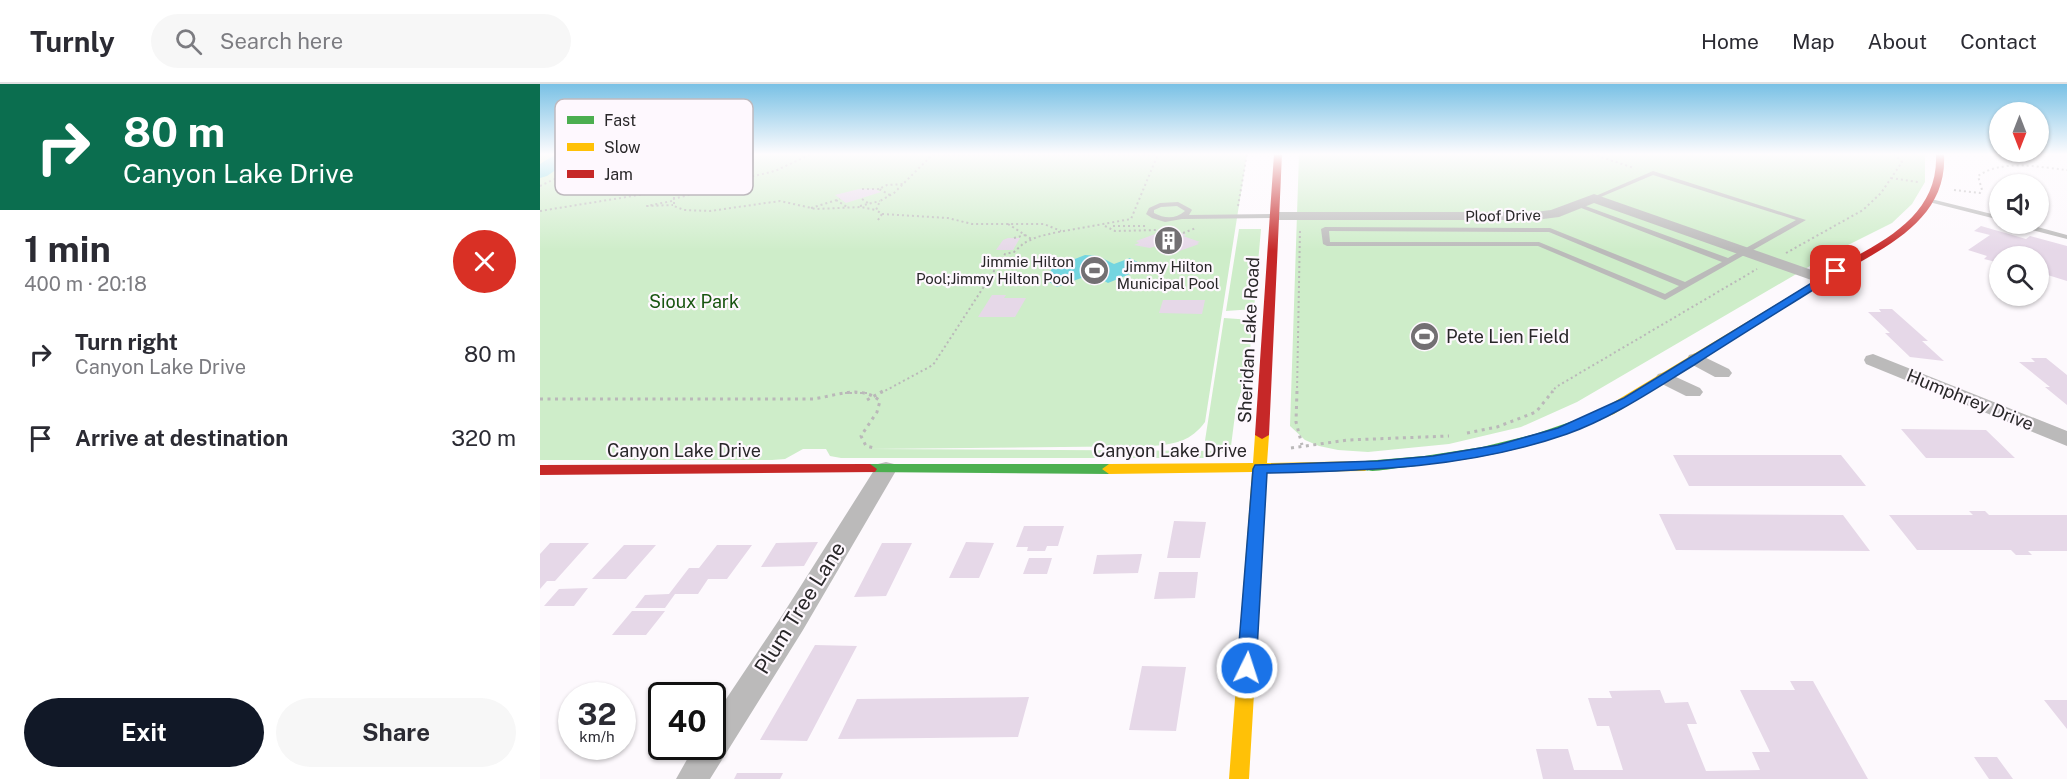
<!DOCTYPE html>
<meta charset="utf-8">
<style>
:root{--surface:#fff;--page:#f7f7f7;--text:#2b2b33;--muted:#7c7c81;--line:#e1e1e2;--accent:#111827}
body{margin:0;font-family:"Public Sans",sans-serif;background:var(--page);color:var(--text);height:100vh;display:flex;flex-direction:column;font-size:22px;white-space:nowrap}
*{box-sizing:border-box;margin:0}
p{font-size:20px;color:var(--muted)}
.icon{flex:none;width:33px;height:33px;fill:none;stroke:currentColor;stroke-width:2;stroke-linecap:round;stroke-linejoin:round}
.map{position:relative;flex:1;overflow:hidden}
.side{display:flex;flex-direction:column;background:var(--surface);width:540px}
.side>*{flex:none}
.banner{background:#0b6e4f;color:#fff;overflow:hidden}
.needle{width:39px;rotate:180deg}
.buttons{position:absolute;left:1449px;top:18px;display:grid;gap:12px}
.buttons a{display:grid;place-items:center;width:60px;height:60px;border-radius:50%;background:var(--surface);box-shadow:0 2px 4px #0004;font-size:30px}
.speed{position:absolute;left:18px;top:598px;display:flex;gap:12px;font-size:30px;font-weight:700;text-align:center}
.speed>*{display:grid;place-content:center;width:78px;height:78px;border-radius:50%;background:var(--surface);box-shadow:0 2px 4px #0004;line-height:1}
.speed small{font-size:15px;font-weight:400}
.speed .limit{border:3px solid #111;border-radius:9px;background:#fff;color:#111}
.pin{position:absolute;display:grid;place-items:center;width:51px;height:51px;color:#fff;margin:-26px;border-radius:12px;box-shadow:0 3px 9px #0006}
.me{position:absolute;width:66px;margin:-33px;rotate:4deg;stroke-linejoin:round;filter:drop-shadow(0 0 4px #0008)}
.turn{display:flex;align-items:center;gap:21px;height:126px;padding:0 24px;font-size:27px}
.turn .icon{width:78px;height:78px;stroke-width:2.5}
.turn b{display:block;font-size:42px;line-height:51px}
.round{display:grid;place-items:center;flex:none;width:63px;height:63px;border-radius:32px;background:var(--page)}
.overview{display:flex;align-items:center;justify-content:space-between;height:102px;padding:0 24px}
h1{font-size:36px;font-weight:700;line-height:45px}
.primary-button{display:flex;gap:12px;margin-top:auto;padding:12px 24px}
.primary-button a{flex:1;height:69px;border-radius:36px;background:var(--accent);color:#fff;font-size:24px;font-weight:700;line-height:69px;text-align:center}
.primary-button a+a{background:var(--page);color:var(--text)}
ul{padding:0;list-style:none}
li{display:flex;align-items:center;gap:18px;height:84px;padding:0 24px}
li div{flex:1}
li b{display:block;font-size:22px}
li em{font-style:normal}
header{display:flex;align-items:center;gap:36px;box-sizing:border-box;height:84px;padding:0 30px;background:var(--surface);border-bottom:2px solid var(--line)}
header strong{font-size:28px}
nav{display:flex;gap:33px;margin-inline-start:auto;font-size:21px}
.search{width:420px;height:54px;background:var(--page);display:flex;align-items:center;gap:15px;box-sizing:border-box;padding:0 21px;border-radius:33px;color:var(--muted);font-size:22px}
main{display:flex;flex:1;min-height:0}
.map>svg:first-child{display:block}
.green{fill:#ceedc9}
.water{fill:#74d5e0}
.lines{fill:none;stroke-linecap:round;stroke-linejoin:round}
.river{fill:#74d5e0;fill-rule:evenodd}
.building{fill:#e6d8e8}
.path-far1{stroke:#bab8b9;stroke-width:2;stroke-dasharray:2 3;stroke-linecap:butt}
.path{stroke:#bab8b9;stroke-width:3;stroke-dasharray:3 4.5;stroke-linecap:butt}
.lane{fill:#bbbaba;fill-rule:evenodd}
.street{fill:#bbbaba;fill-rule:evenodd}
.fast{fill:#4caf50;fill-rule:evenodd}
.slow{fill:#ffc107;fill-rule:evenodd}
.jam{fill:#c62828;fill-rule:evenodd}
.route{fill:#1a73e8;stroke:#114b97;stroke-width:1.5}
.labels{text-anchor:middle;stroke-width:4.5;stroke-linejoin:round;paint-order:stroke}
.far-street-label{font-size:15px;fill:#292729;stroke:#fef8fe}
.far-poi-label{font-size:15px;fill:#292729;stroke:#fef8fe;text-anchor:end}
.park-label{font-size:18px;fill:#185510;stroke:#fef8fe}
.poi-label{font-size:18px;fill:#292729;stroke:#fef8fe;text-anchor:start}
.street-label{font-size:18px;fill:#292729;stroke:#fef8fe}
.near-street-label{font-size:21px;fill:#292729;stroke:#fef8fe}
.key{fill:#fef8fe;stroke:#beb9be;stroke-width:1.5}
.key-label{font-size:16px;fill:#292729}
</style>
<header>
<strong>Turnly</strong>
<div class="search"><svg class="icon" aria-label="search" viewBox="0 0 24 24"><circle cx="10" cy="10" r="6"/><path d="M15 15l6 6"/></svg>Search here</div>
<nav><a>Home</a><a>Map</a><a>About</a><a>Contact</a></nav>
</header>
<main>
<section class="side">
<div class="banner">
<div class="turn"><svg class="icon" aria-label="right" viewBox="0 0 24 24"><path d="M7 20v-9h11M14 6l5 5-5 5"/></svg><div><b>80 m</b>Canyon Lake Drive</div></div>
</div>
<div class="overview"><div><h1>1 min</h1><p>400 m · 20:18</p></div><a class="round" style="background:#d93025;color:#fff"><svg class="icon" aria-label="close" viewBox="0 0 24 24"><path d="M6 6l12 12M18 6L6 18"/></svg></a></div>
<ul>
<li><svg class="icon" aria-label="right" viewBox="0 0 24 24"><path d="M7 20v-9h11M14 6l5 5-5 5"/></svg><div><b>Turn right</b><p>Canyon Lake Drive</p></div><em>80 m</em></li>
<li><svg class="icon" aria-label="arrive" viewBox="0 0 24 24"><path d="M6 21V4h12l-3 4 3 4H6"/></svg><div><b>Arrive at destination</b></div><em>320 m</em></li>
</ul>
<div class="primary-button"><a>Exit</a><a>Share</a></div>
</section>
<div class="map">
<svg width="1527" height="695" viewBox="0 0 1527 695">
<rect width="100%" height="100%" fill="#fdf9fd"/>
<path class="green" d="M0,70H707L665,338C651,357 636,360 613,362L328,365L686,367L665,374H301L290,372L286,365H263L245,375L232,376H0Z
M759,70H1385V98L1372,120L1352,139L1294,168L1037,318L981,343L909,360L828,368L798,366L779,362L765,356L750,342Z
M699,145H721L714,225L686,227Z
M684,234L712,236L709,286L696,323L691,362L664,363Z"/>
<path class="water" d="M545,171L558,172L574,180L590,174L607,183L568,199L552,190L517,203L506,196L512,184Z"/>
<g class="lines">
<path class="river" d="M16,70H39L7,92L0,94V80Z"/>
</g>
<path class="building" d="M319,105H335L341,108L306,119L295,111Z
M1441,142L1486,155L1490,152L1527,162V197L1498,188V172H1460V179L1444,175L1447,172L1428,166L1450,151L1434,147Z
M629,145L647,151L643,152L660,158L657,159L659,160L631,170L616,162L610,164L594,161L599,159L596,157Z
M468,154H480L473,166H456L463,156Z
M452,211H466L464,214H486L475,233H438Z
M623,216H665L662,230L619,229Z
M1339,225H1352L1388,257H1382L1404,277L1370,273L1345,249H1350L1328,228H1341Z
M1491,274H1506L1527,291V321L1505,303H1510L1479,278H1495Z
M1361,345L1446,346L1475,374H1386Z
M1133,371H1301L1326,402H1149Z
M1429,427H1445L1449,431H1527V467H1488L1492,471H1476L1471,466H1377L1349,431H1433Z
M1119,430L1303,431L1330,467L1136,466Z
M634,437L666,438L660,474H627Z
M484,442H524L518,462H507L505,467H487L488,463H476Z
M278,458L264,482L221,483L236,459Z
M426,458L454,459L439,494H409Z
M10,459H49L15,497H7L0,505V470Z
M342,459H372L346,512L314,513Z
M84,461H116L86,495H52Z
M177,461H212L187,495H168L158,510H135L125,524H95L105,511L129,510L149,484H159Z
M602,470L598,489L553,490L557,471Z
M489,474H512L507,490H483Z
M619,488H658L655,514L614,515Z
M48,504L34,522H4L19,505Z
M92,527H125L106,551H72Z
M275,561L317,562L267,657L220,656Z
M602,582L646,583L636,647L589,646Z
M1250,597H1273L1328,695H1003L996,665H1028L1034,686H1083L1069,642H1057L1048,614H1072L1069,607L1120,606L1125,619L1148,618L1157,640H1147L1166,687L1220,686L1212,668H1230L1200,606H1255Z
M489,613L478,653L298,655L317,615Z
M1504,616H1527V645Z
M1434,673H1457L1473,695H1449Z
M197,689H243L240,695H194Z"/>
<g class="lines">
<path class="path-far1" d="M1052,70L1094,84
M393,71H618
M1351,94L1378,98
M0,102L67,70
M322,105H339
M1414,106L1440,109L1442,106L1438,92C1462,75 1499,83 1527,86
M128,108L134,109V122L144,126L170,127L240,117L276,125L321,123L336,126
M350,111L339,105L347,101L364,100
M133,115L156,109
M322,115L328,119
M296,116L307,123
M132,117L107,122L133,121
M320,122L340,117
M698,122L707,70
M271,124L300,115
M0,127L210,93L235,87L271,70
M342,130L408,134L432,140H504L521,147
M338,136L342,130L336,126L340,117L354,109L393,70
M468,140L493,156
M565,142L575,147L618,146
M573,142H606
M643,149L656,144
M474,154L485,151
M1246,169L1323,126L1341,109L1362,78L1354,70
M305,309H327
M341,309L393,281L465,170L474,168L484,159L497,153L513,149L591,135L618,70
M757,309L760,145
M1011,309L1016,303L1217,185"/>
<path class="path" d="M757,307L756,338L762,361
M0,315H273C296,312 320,300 340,317L337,328L321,352L326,362L334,364
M327,316L343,307
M927,349L957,343L996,328L1013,307
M751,364L808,356L909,352"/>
<path class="lane" d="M1113,87L1266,136L1125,216L998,162H787L783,160L781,145L785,143L1010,144L1145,198L1182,178L1036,122V120H1040L1188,174L1256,136L1113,91L1056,115L1051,114ZM789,147L1009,148L1139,202L1125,210L999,158H790Z
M1391,115L1460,132V136L1389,118V116Z
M638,118L651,125L652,126L649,131L734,130L738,132L734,134L642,135L625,138L612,134L606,130L609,124L620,119ZM637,122L645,127C636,135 625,135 614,129V126L621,123Z
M1477,140H1486L1527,151V155L1477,142Z"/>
<path class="street" d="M1054,110L1289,192L1291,195L1283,200L1277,198L1054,119L1019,133L995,136H734L727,132L734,128H995L1011,126Z
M1156,269L1189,285L1192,289L1189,293H1175L1149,279L1147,275L1149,271Z
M1333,270L1527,347V362L1326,280L1324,276L1326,272Z
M1125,288L1160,304L1163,308L1160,312H1146L1118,298L1115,294L1118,290Z
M346,378L354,380L357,385L263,546L170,695H136L154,663H172V636L243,530L338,380Z"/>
<path class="fast" d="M1056,329L1063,333L1061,336C995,362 928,377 858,384C847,385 825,391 818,382L825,377L884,372L942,363L995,350Z
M330,380H569L576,385L569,390L325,388L323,385Z"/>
<path class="slow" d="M1288,189L1293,192L1292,194L1074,330L1056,337L1049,333Z
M722,347L729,351L727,379L825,377L832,382L825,387L727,388L709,695H689L712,388L569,390L562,385L569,380L713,379L715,351Z"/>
<path class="jam" d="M734,70H742L729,351L722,355L715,351Z
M1396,70H1404C1408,138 1341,165 1292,194H1284V190C1334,161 1399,137 1396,70Z
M330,380L337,385L335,388L0,391V381Z"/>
</g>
<linearGradient id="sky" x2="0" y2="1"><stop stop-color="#79c1e5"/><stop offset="0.42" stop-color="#fefcfe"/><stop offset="1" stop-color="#fefcfe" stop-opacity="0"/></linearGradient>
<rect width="1527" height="167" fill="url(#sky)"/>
<path class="route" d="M1296,184L1301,187L1300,189C1251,220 1202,250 1154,281C1113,306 1072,334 1027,350C930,384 829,387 727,389L716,584L713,590L707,592L700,590L697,584L713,385L715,381L838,377L893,372L958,361L1018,344L1084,314Z"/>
<defs>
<symbol id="building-disc" viewBox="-11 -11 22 22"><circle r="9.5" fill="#737073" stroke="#fef8fe"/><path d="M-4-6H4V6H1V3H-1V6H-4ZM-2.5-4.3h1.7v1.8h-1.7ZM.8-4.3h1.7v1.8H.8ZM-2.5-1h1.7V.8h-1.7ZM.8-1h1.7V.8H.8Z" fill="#fff"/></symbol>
<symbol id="stadium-disc" viewBox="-11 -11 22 22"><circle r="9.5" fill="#737073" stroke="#fef8fe"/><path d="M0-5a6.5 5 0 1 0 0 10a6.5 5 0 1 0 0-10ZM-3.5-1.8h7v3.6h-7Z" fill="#fff"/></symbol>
</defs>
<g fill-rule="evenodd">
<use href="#building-disc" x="612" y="140" width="33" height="33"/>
<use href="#stadium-disc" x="538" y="170" width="33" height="33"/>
<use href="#stadium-disc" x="868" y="236" width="33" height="33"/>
</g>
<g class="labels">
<g class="far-street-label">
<text transform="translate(963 132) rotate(-1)" y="5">Ploof Drive</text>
</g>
<g class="far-poi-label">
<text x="534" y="183">Jimmie Hilton<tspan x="534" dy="17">Pool;Jimmy Hilton Pool</tspan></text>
<text x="628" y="188" text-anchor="middle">Jimmy Hilton<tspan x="628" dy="17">Municipal Pool</tspan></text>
</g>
<g class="park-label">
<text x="154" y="224">Sioux Park</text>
</g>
<g class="poi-label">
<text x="906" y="259">Pete Lien Field</text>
</g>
<g class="street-label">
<text transform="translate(709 256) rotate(-87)" y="6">Sheridan Lake Road</text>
<text transform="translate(1430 316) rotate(22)" y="6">Humphrey Drive</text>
<text x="144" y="373">Canyon Lake Drive</text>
<text x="630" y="373">Canyon Lake Drive</text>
</g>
<g class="near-street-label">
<text transform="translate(260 524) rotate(-58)" y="7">Plum Tree Lane</text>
</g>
</g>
<rect x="15" y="15" width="198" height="96" rx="9" class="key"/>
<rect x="27" y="32" width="27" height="8" fill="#4caf50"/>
<rect x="27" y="59" width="27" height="8" fill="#ffc107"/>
<rect x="27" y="86" width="27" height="8" fill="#c62828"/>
<g class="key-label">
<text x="64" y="42">Fast</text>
<text x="64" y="69">Slow</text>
<text x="64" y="96">Jam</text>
</g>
</svg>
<div class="buttons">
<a><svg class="needle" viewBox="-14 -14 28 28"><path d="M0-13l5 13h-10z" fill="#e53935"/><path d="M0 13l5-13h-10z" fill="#7c7c81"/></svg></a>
<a><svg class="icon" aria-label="sound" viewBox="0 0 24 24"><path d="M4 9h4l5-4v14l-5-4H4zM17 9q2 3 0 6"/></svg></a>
<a><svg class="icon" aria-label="search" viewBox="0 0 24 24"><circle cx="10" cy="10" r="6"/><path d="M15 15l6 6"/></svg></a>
</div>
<div class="speed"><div>32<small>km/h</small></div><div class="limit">40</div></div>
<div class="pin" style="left:1296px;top:187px;background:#d93025"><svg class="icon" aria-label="arrive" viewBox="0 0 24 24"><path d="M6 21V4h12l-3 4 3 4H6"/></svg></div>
<svg class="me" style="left:707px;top:584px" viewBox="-20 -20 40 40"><circle r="17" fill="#1a73e8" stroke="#fff" stroke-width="3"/><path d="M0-11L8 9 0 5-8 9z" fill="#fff"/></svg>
</div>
</main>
